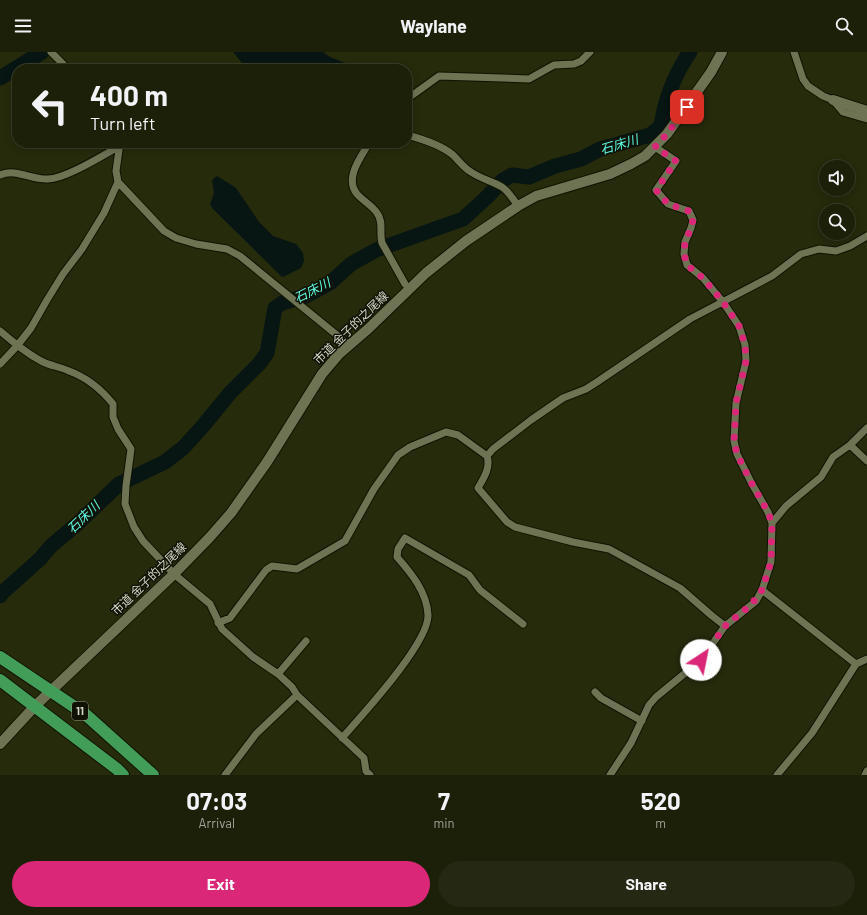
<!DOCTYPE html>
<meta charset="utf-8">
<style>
:root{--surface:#1c2009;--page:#252812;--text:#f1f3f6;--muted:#a0a39c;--line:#3a3e2a;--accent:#db2777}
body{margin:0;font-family:Barlow,"Noto Sans JP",sans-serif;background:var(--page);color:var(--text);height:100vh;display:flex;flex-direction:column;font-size:15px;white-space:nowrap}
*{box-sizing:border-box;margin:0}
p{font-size:13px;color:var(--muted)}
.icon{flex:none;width:22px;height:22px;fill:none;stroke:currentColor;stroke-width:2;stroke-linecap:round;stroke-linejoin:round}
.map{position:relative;height:723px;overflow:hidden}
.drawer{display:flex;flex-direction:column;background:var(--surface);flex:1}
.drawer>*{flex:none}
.guide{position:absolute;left:12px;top:12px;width:400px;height:84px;border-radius:16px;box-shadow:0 2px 10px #0003,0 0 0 1px var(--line);background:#1c2009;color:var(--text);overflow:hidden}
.buttons{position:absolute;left:819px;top:108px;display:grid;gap:8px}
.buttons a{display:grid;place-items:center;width:36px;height:36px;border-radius:50%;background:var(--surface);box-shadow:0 2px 10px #0003,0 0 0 1px var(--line);font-size:20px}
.pin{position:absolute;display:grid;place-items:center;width:34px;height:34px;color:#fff;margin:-17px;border-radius:8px;box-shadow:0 2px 6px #0006}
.me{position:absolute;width:44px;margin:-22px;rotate:34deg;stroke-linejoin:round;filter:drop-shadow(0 0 3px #0008)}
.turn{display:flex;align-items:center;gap:14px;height:84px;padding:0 12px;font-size:18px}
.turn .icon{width:52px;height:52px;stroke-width:2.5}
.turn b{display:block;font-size:28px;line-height:34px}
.eta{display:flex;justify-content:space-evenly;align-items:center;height:68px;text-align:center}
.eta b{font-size:24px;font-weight:700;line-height:28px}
.button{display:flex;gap:8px;margin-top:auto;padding:8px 12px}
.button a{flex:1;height:46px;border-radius:24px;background:var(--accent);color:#fff;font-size:16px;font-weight:700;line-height:46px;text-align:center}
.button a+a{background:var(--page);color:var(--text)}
header{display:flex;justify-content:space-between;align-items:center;height:52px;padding:0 12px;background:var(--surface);font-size:18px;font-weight:700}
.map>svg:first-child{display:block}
.water{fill:#071513}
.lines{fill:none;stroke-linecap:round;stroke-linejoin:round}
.river{stroke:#071513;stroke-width:15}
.street-casing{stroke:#101300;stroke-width:9}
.secondary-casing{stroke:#101300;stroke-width:12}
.highway-casing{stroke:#101300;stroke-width:14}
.street{stroke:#6e7453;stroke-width:7}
.secondary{stroke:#6e7453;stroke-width:10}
.highway{stroke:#429d58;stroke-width:12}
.route{stroke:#db2777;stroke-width:7;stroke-dasharray:0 12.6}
.labels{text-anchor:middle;stroke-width:3;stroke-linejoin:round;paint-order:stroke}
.shield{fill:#101206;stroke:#999d8c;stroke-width:1}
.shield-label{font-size:11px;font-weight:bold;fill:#d4d8c6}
.street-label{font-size:12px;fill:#d4d8c6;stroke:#101206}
.water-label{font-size:13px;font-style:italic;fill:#5efbe4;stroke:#101206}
</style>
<header><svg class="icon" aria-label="menu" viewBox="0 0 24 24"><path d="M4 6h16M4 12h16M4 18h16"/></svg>Waylane<svg class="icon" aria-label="search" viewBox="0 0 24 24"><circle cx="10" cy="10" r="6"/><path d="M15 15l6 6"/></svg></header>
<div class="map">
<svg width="867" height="723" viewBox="0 0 867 723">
<rect width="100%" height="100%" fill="#262b0c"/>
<path class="water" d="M233,0H323L330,5L353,14L367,17H247Z
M217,124L225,129L236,136L259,170L273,184L296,192L303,201L304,209L301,216L283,225L281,224L213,157L210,152L214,141L212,128Z"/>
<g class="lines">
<path class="river" d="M0,26L42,0
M0,544L2,541L40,507L51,494L76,473L119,432L165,410L183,396L203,374L230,341L259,312L267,301L275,256L282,251L306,244L330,231L351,212L376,198L463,167L487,145L503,128L512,123L529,125L555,114L581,107L600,97L650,83L661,74C665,47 674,23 690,0"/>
<defs>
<path id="street" d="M51,0L68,17
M794,0L803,27L808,34L823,44L833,48L843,60L867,67
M407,47L439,24L529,27L554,13L574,12L581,9L590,0
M407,83C422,87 441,93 453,103C459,109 464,116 471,120C481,127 492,129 502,135C509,140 513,147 518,154
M120,91L116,119L118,130L164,179L176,186L196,192L227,197L240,204L349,293
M369,91C361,105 344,126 357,142C363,149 372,153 377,161C384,170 379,181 382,191L405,232
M0,123C16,116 31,128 48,127C65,127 102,104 118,95
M0,279C14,291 27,302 43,310C51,314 61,315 69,319C88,326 101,337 113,352V365L118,377L131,397L126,434L125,452L134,475L143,489L174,522L210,552L222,577L253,605L278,622L292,635L297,643L364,706L366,719L370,723
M0,312L17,294L31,276L47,248L63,222L82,197L104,161L118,130
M850,393L867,409
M487,404L493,397L531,368L563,346L586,337L597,330L690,267L772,224L801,202L819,197L836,199L850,194L867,184
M772,471L786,454L821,425L833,405L850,393L867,376
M762,538L856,612
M218,571L230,566L266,518L272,514L297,517L345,489L374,437L398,403L410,395L446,380L458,383L487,404C491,416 483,427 478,436L507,470L515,475L573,490L609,497L680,536L711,563L725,574
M278,622L306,589
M595,640L601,646L642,669
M342,686C362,663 429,591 428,563C427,540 411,521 397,505L398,497L405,486L469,523L480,538L523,572
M225,723L256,682L297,643
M610,723L631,691L649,653L656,645L701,608L725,574L756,549L762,538L771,510L772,471L768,460L752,432L737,402L734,389L736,351L746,309L745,293L739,274L723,250L703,226L687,213L684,202L685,190L691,176L693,168L689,159L668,152L656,138L676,109L655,95
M777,723L812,681L856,612L867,607
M865,723L867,719"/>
<path id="secondary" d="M833,48L867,59
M0,692L35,654L174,522L210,485L231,461L267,410L322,322L339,302L368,277L426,221L466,189L518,154L536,144L610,122L631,112L645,104L667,82L711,20L722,0"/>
<path id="highway" d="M0,605L85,662L153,723
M0,628L117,717L123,723"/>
</defs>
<use href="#street" class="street-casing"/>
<use href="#secondary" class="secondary-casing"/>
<use href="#highway" class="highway-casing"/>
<use href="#street" class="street"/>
<use href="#secondary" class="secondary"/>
<use href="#highway" class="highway"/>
</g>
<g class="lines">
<path class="route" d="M687,55L667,82L655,95L676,109L656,138L668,152L689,159L693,168L691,176L685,190L684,202L687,213L703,226L723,250L739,274L745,293L746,309L736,351L734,389L737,402L752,432L768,460L772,471L771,510L762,538L751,553L725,574L701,608"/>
</g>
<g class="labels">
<rect class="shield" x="72" y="650" width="16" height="18" rx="3"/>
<g class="shield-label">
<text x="80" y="663">11</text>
</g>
<g class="street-label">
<text transform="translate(351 276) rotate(-44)" y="4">市道 金子的之尾線</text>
<text transform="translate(149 527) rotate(-44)" y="4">市道 金子的之尾線</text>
</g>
<g class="water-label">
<text transform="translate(619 92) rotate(-17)" y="5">石床川</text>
<text transform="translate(312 238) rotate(-27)" y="5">石床川</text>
<text transform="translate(83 465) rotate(-44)" y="5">石床川</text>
</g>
</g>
</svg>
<div class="buttons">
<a><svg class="icon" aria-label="sound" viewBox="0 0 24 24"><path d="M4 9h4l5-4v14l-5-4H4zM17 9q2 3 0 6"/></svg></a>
<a><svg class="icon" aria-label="search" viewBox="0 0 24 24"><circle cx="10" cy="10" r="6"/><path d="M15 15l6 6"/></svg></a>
</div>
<div class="pin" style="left:687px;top:55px;background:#d93025"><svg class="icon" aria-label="arrive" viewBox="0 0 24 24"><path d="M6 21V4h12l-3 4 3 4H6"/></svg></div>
<svg class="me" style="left:701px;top:608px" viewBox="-20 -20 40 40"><circle r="19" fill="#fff"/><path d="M0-13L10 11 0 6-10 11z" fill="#db2777"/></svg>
<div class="guide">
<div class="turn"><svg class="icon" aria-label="left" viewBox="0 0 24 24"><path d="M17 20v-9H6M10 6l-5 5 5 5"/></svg><div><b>400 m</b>Turn left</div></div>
</div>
</div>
<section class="drawer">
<div class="eta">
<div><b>07:03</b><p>Arrival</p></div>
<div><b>7</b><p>min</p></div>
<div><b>520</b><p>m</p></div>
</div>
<div class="button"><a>Exit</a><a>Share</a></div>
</section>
